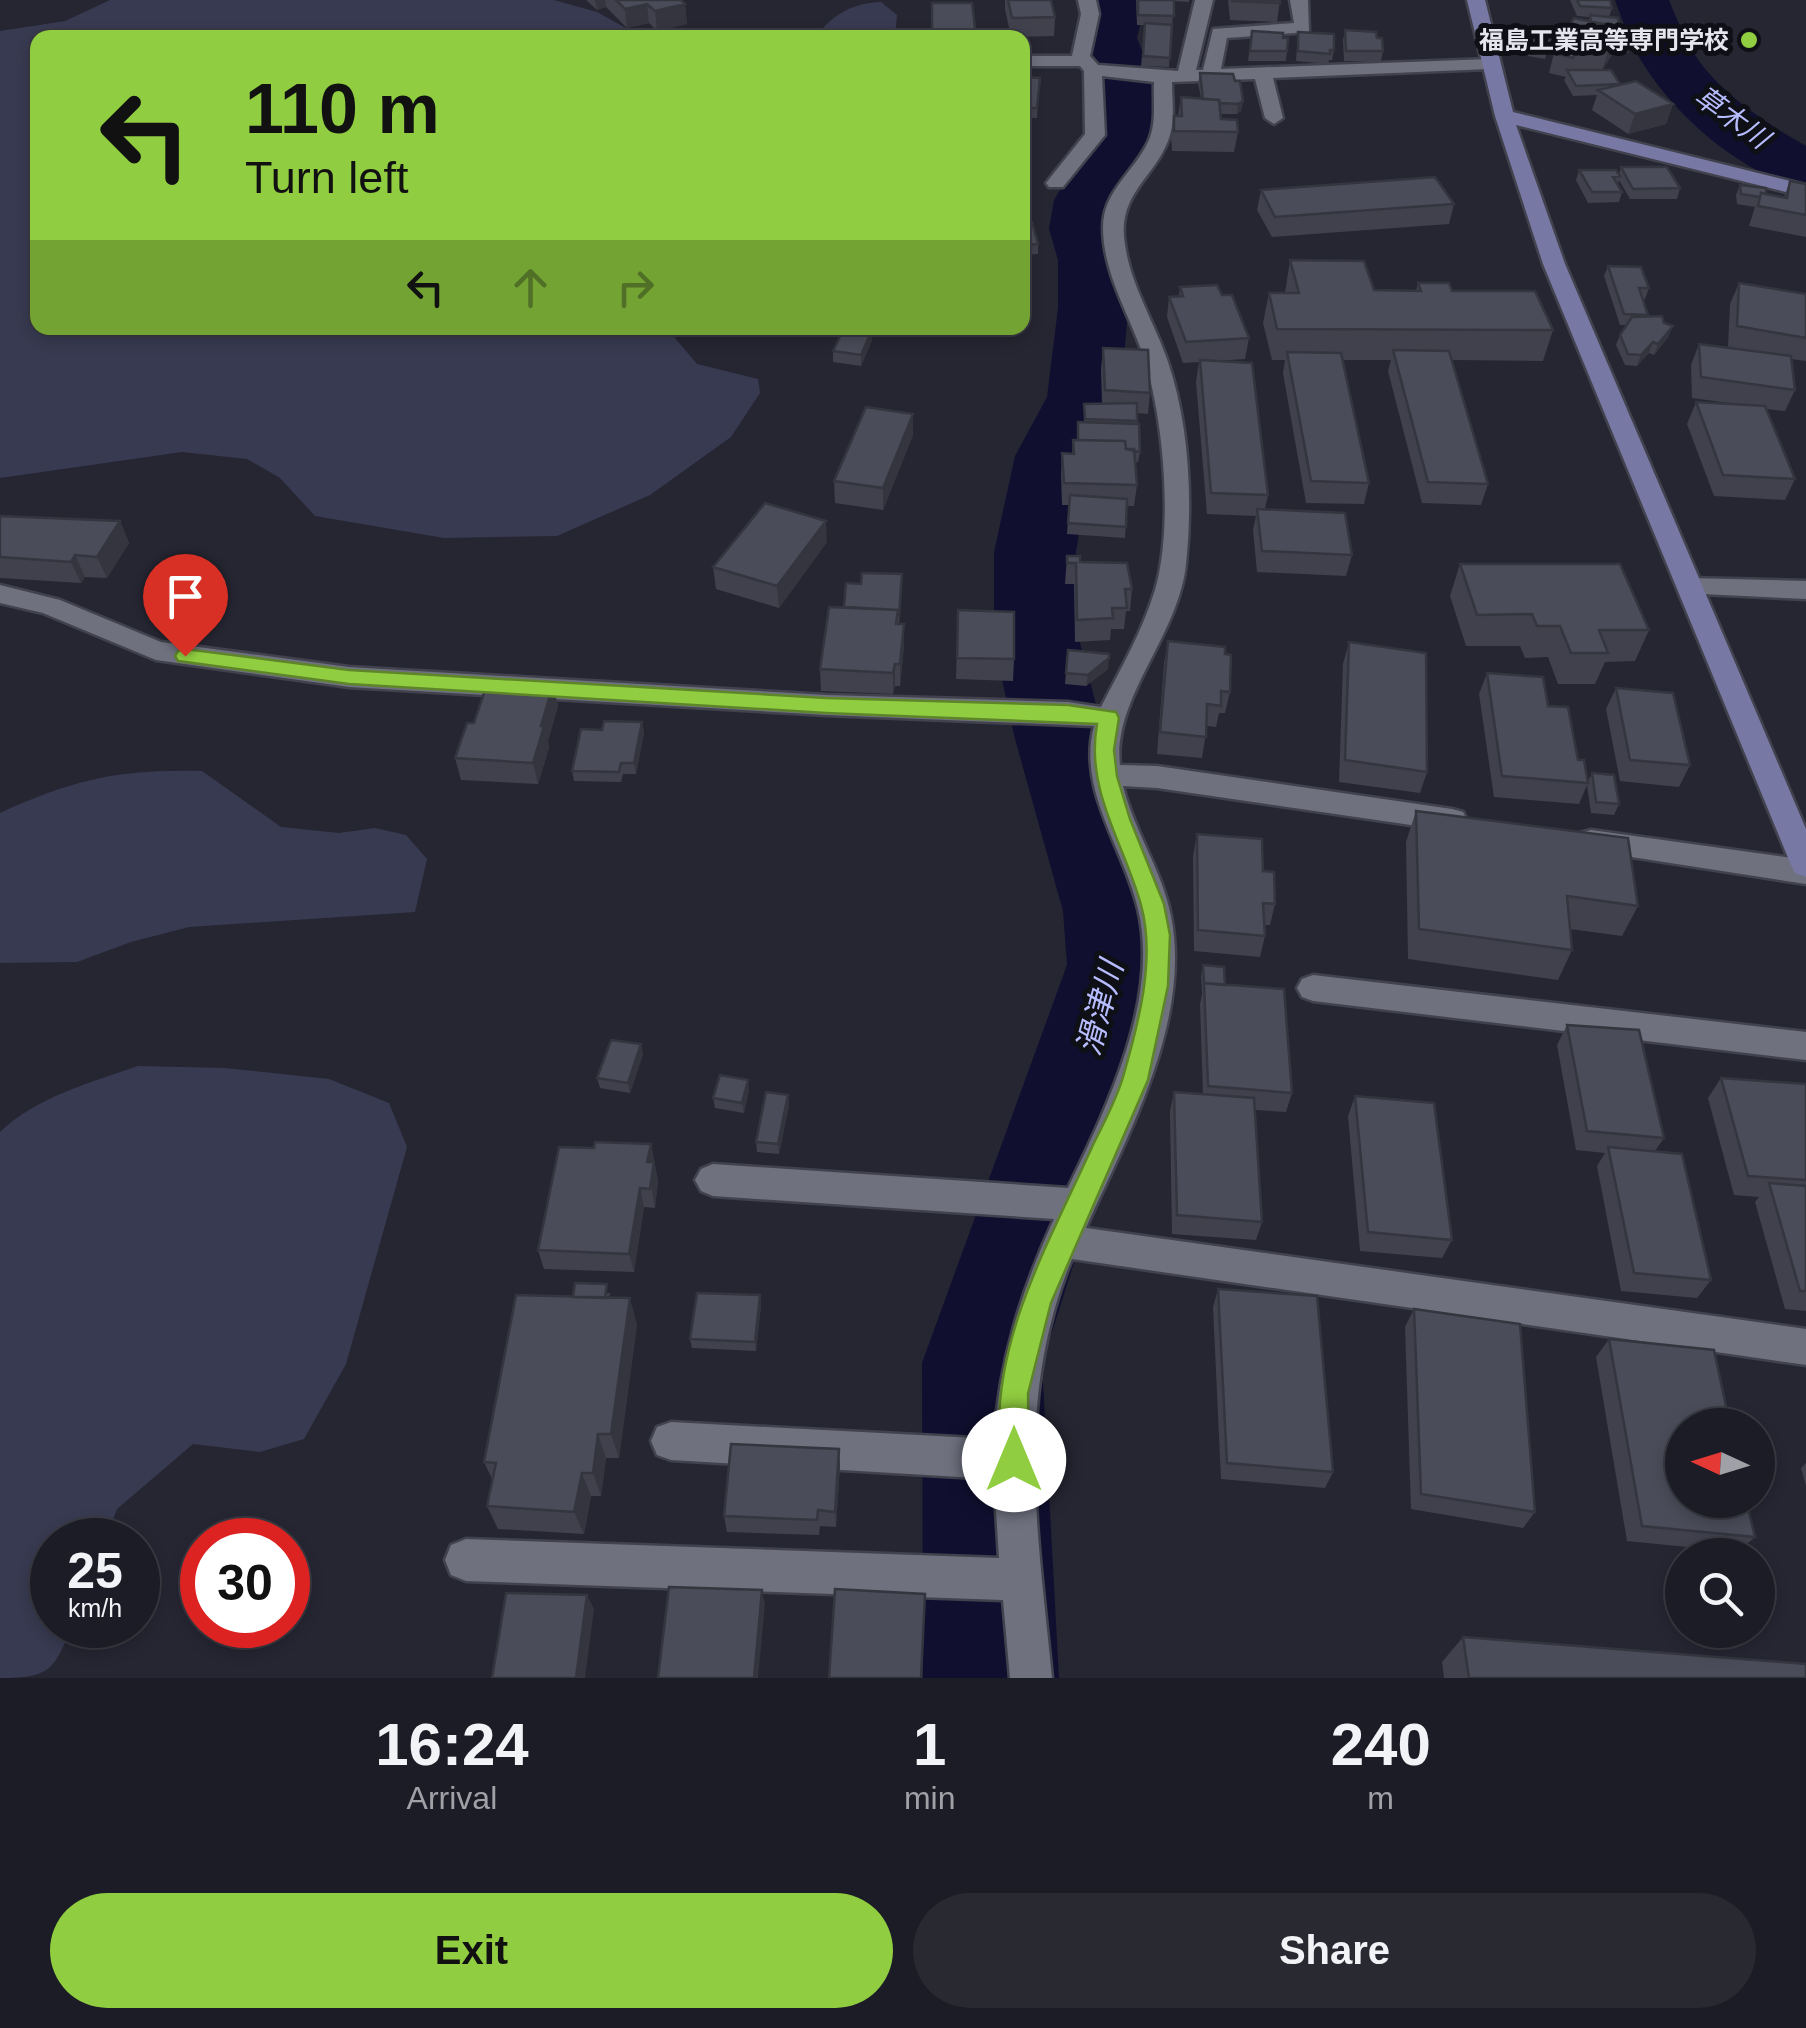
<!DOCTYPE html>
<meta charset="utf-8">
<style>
:root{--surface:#1c1c26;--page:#292932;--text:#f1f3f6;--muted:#a0a1a7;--line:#3a3a43;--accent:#90cd40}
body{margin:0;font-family:Helvetica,"Noto Sans JP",sans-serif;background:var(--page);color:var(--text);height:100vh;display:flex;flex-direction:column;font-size:38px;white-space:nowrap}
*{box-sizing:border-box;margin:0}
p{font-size:32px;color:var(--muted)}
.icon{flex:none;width:55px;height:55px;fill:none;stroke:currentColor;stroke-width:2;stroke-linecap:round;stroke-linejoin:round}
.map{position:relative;height:1678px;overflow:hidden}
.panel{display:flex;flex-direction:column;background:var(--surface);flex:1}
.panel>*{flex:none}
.banner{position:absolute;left:30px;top:30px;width:1000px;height:305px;border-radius:20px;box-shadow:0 5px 15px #0003,0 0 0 2px var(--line);background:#90cd40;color:#111;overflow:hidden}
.needle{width:65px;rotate:274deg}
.controls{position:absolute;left:1665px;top:1408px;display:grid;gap:20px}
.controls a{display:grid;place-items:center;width:110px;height:110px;border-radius:50%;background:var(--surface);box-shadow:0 5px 15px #0003,0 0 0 2px var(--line);font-size:50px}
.speed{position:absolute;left:30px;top:1518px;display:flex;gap:20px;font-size:50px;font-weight:700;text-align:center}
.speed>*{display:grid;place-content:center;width:130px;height:130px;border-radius:50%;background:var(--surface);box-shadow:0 5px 15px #0003,0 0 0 2px var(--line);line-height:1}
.speed small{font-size:25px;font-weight:400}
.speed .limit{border:15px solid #d22;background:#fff;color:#111}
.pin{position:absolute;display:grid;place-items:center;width:85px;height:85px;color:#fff;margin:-102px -42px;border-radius:50% 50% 50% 0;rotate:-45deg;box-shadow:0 0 10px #0007}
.pin .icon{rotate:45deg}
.me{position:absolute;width:110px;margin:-55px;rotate:0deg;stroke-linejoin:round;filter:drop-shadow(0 0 8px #0008)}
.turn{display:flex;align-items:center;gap:35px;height:210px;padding:0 50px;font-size:45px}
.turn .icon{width:130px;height:130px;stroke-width:2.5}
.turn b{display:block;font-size:70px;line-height:85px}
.lanes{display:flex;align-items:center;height:95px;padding:0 50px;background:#0003;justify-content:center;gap:50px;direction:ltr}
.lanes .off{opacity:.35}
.eta{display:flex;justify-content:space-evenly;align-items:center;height:170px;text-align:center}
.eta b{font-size:60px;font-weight:600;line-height:70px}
.action{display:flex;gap:20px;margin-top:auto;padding:20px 50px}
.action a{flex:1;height:115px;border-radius:60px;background:var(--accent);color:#111;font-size:40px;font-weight:600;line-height:115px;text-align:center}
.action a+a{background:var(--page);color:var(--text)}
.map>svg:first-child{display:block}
.green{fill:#383a51}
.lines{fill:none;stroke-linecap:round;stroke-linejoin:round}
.river{fill:#100f30;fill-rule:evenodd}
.street-casing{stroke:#41424d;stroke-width:5}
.secondary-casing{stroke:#41424d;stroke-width:5}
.street{fill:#6f717f;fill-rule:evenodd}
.secondary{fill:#7779a4;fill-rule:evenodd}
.wall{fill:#40414d}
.shaded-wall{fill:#34353e}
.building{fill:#4a4c59;stroke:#34353e;stroke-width:2.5}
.route{fill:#90cd40;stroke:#5e852a;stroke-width:2.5}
.poi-dot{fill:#90cd40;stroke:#0f1015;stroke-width:4}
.labels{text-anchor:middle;stroke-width:10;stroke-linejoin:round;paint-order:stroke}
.far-poi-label{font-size:25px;font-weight:bold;fill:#e4e5ed;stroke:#0f1015;text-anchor:end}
.far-water-label{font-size:28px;font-style:italic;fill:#b6bcfe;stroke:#0f1015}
.water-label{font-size:32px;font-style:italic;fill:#b6bcfe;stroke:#0f1015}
</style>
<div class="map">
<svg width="1806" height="1678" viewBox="0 0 1806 1678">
<rect width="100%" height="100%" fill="#252632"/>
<path class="green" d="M110,0H554L597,12L642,37L38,38V328H683L675,338L697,364L758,379L760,393L731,437L650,495L557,536L444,538L315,516L280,478L247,459L182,452L0,478V31L65,21Z
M881,2L897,15L895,37H815C833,15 851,3 881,2Z
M202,771L281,827L339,833L375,828L406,835L427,859L415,912L189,927L131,942L77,962L0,963V813C74,779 120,769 202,771Z
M138,1066L225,1068L329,1079L389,1103L407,1147L346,1364L304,1439L260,1452L193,1444L117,1509L106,1540H52V1625H73C53,1670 52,1678 0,1678V1132C36,1097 92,1082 138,1066Z"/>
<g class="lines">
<path class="river" d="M1092,0H1146L1137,38L1164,106L1161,122L1118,200L1115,229L1124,260L1128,308L1121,397L1091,456L1076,552L1080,643L1105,739L1161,911L1169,965L1042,1363L1059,1678H923L922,1363L1067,965L1063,911L1015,739L994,643V552L1015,456L1047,397L1058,308V260L1049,229L1054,200L1101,122L1104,106L1081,38Z
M1615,0H1669C1676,17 1683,35 1692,50C1716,91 1766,123 1806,146V190C1740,173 1673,115 1639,57C1629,39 1622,19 1615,0Z"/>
<defs>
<path id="street" d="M1078,0H1096L1099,14L1090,56L1098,65L1178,71L1195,0H1213L1196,70H1203L1213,29L1294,23L1290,0H1308L1309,32L1227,38L1221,69L1489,59L1498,64L1489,69L1273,78L1283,118L1274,124L1265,118L1255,79L1172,82C1172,100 1175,119 1170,135C1158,175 1120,191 1124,237C1128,281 1153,319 1167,359C1189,422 1193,499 1186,564C1179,635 1112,699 1120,765L1157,766L1452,809L1463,812L1467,820L1463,828L1452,831L1157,788L1123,786C1134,831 1162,870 1171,916C1192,1022 1126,1138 1086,1228L1806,1329V1365L1072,1259C1014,1400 1038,1532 1052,1678H1010L1003,1600L466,1581L451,1575L445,1560L451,1545L466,1539L999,1558L994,1479L671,1460L657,1455L651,1441L657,1427L671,1422L994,1439C1000,1360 1021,1291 1054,1219L713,1196L701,1191L695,1180L701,1169L713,1164L1068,1188C1106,1109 1160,999 1138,909C1124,848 1077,791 1094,726L826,715L349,687L156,660L43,613L0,603V585L60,600L161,642L349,667L826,695L1068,702L1101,707C1121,668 1142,632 1155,590C1173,528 1164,425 1146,364C1132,318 1103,276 1103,227C1103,191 1134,172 1148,142C1157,123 1153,101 1154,82L1102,76L1105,135L1063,187H1049L1046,183L1085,134L1084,71L1080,66H1022V56H1072L1081,14Z
M1690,578L1806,581V599L1681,593L1677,587Z
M1591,830L1806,860V884L1580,849L1576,841L1580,833Z
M1313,975L1806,1032V1060L1313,1001L1302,997L1297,988L1302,979Z"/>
<path id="secondary" d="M1467,0H1485L1513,112L1806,185V197L1516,125L1565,264L1806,829V877L1795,873L1791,865L1543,264L1495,116Z"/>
</defs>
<use href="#street" class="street-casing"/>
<use href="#secondary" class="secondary-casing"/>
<use href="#street" class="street"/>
<use href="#secondary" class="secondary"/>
</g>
<path class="wall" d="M586,0H681L685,4L687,24L657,31L649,23L627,28L606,7L597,10Z
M1005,0H1051L1055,17L1054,36L1011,37L1005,9Z
M1136,0H1189V2L1174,1L1169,67L1141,66L1145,25H1137Z
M1228,0H1280L1277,22L1230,20Z
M1570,0H1610L1612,8L1609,17L1619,26L1617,32L1631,44L1628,53L1613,51L1602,70L1620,84L1673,104L1666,124L1628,134L1592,110L1597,95L1573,96L1564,80L1566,77L1549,73L1554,53L1588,21L1590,17L1577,16Z
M1345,30L1377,38L1383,51L1381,61H1344L1343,40Z
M1252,31L1283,38L1287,51L1286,61H1248Z
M1298,32L1334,50L1332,60H1329L1328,64L1296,61Z
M1530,47L1548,48L1545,59L1528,56Z
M1022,65L1027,77L1040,78L1037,118H1022Z
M1200,73L1235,81L1243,101L1241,111L1237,114H1221V119L1238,132L1234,152L1172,151L1171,136L1174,116H1178L1181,97L1201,98L1198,83Z
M1621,167L1680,188L1677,199H1630L1619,180L1618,184L1622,192L1619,202L1588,203L1576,180L1579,170L1619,174Z
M1790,181L1806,184V237L1749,226L1755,207L1737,204L1736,195L1740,185L1766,194L1784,197Z
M1022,183L1024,191H1029L1027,222L1038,244V254L1022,255Z
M1261,190L1454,204L1449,224L1272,237L1257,210Z
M1290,260L1374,290L1416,291L1418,283L1452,291L1553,330L1543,361L1451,360L1488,484L1481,505L1422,503L1388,371L1391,360H1342L1369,483L1364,504L1306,503L1283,373L1285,360H1272L1263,323L1269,293H1285Z
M1608,266L1649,288L1645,299H1643L1648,315L1669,336L1654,355L1649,353L1637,366L1625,365L1616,345L1620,335L1627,325H1620L1604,276Z
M1739,283L1806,294V361L1791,359L1795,390L1785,411L1766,409L1795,479L1785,500L1714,496L1687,424L1696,402L1736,404L1692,398L1691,365L1699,344L1728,347L1730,304Z
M1180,287L1222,295L1249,338L1245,359L1214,361L1268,495L1265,509L1352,555L1346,576L1257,572L1253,530L1256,516L1207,514L1196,382L1199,362L1183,363L1167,317L1169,297L1179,296Z
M837,328H879V329L863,328L872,330V340L861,366L833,362V351L844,328Z
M894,328H943V331L894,329Z
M1103,348L1150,393L1148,414L1137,413L1140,452L1138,462H1135L1137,485L1134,506H1127L1125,538L1067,534L1069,505H1062L1061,475L1062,453L1072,454L1073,440H1077L1078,422H1084V404H1102L1101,369Z
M913,414V435L883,510L835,503L834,481Z
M0,516L120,521L129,543L107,578L85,577L81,583L0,578Z
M827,542L779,608L716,589L713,567Z
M1067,556L1132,589L1130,611H1126L1124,629H1111L1110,640L1075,642L1074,584H1065Z
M1460,564L1649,630L1635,661L1605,662L1595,684H1558L1548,657L1525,658L1520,646H1466L1450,596Z
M902,585L899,624H904V646L900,686H895L893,694L821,691L820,669L844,607Z
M958,610L1014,659L1013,681L956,679Z
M1168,641L1225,654L1230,692L1225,713H1219L1216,727L1207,726L1202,758L1157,754L1164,663Z
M1349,642L1427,772L1420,793L1339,782L1343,664Z
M1068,650L1108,669L1086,686L1065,684Z
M1487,673L1548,706L1588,781L1592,773L1619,804L1614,815L1591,813L1587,785L1579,804L1494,797L1479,694Z
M553,685L558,706L548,741L549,748L538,784L461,780L455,758L474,723Z
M1616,688L1690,765L1679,787L1620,781L1606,709Z
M642,722L644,733L636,774H623L621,782L574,781L572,771L602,730Z
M1416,811L1638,906L1622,936L1570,929L1572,950L1558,980L1408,959L1406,842Z
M1197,834L1263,871L1275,904L1270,925H1265V936L1260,957L1194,951L1193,856Z
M1203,965L1225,985L1292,1093L1286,1112L1255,1110L1262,1222L1256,1240L1172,1234L1170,1111L1174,1092L1203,1094L1200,1004L1202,994L1201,976Z
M1567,1025L1664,1138L1655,1151L1711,1280L1697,1298L1621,1291L1597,1166L1605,1153L1576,1150L1557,1045Z
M643,1054L630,1093L600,1088L597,1078Z
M1721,1078L1806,1084V1311L1785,1309L1755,1202L1759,1197L1734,1195L1708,1098Z
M749,1090L744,1113L715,1108L713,1098Z
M788,1095L789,1105L779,1154L757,1152L756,1142Z
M1355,1096L1452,1240L1442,1258L1360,1251L1348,1116Z
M651,1144L658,1181L655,1208L644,1207L634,1272L544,1269L538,1250L594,1148Z
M1218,1289L1333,1472L1325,1488L1221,1479L1213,1307Z
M610,1293L609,1298L637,1324L619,1458H606L601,1496H591L584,1534L498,1529L487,1506L492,1479L484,1462L573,1297Z
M761,1305L756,1351L692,1348L690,1339Z
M1414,1309L1535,1512L1523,1528L1411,1509L1405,1327Z
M1609,1339L1755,1537L1738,1552L1627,1541L1596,1357Z
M1806,1463V1486L1801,1468Z
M840,1465L836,1527L820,1526L819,1535L727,1532L724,1516Z
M1463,1637L1806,1678H1444L1442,1662Z"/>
<path class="shaded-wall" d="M595,0H605L606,7L597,10Z
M647,4L649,23L627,28L625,9Z
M685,4L687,24L657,31L655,11Z
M1618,35L1612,55L1602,71L1608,51Z
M1243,101L1241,111L1237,114L1238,104Z
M1673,104L1666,124L1628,134L1635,114Z
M1030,310V321L1022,322V311Z
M1673,326L1669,336L1654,355L1658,344Z
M954,328H977L954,330Z
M872,330V340L861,366V355Z
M1653,342L1649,353L1637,366L1641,355Z
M913,414V435L883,510V488Z
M120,521L129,543L107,578L97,557Z
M826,521L827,542L779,608L777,586Z
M75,555L85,577L81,583L71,562Z
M904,624V646L900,686V664Z
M1109,658L1108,669L1086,686L1088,675Z
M895,664V686L893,694V673Z
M553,685L558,706L548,741L549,748L538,784L533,763L541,726Z
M642,722L644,733L636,774L634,763Z
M641,1044L643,1054L630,1093L628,1083Z
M748,1080L749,1090L744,1113L742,1103Z
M788,1095L789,1105L779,1154L778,1144Z
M651,1144L658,1181L655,1208L647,1162Z
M640,1188L644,1207L634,1272L629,1254Z
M760,1295L761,1305L756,1351L755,1342Z
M630,1298L637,1324L619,1458L611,1434Z
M598,1434L606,1458L601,1496L593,1473Z
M839,1449L840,1465L836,1527L835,1512Z
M582,1473L591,1496L584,1534L574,1512Z
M762,1590L765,1604L758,1678H754Z
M587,1595L594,1609L585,1678H576Z"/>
<path class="building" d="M616,0H681L685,4L655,11L647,4L625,9Z
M1008,0H1051L1055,17L1012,18Z
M1138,0H1174V16L1138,15Z
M1232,0H1280V3L1232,1Z
M1577,0H1610L1612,8L1580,6Z
M932,3H972L976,36L932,38Z
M1590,15L1618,18L1619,26L1591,22Z
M1574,18L1612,26L1609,33L1618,35L1608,51L1598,49L1595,55L1576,51L1573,58L1554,53Z
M1145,23L1172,25L1170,58L1143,56Z
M1345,30L1376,32L1377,38H1382L1383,51H1346Z
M1252,31L1283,33V38H1288L1287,51H1250Z
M1613,31L1633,35L1631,44L1616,41L1618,35L1612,34Z
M1298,32L1334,34V50H1330V54L1298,51Z
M1534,36L1551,39L1548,49L1530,47Z
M1022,65H1027V77L1040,78L1037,108H1022Z
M1567,70H1611L1620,84L1576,86Z
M1200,73L1233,74L1235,81H1240L1243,101L1238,104L1220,103L1219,100L1203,99Z
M1636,81L1673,104L1635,114L1598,90Z
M1181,97L1219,100L1221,119L1237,120L1238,132L1174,131V116H1182Z
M1621,167H1667L1680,188L1633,189Z
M1579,170H1616L1620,176L1613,177L1622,192H1592Z
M1435,177L1454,204L1275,217L1261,190Z
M1790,181L1806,184V215L1758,206L1761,193L1787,198Z
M1022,183H1025L1024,191H1029L1028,206H1022Z
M1740,185L1766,188V194L1761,193L1760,197L1741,194Z
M1022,222H1032L1038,244L1022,245Z
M1290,260L1364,261L1374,290L1421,291L1418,283H1449L1452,291H1535L1553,330L1277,329L1269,293H1299Z
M1608,266L1641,267L1649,288H1639L1648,315L1624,314Z
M1739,283L1806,294V338L1737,326Z
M1217,285L1222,295H1232L1249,338L1186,342L1169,297L1183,296L1180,287Z
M1022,296L1024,297L1030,310L1022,311Z
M1662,316L1664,323L1673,326L1658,344L1653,342L1641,355L1628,354L1620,335L1632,317Z
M844,328L872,330L861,355L833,351Z
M1699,344L1791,356L1795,390L1701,377Z
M1103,348L1148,350L1150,393L1105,390Z
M1393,350L1449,351L1488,484L1428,482Z
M1287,352L1341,353L1369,483L1311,481Z
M1200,360L1252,363L1268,495L1211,493Z
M1696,402L1765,406L1795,479L1723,475Z
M1137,403V421L1085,419L1084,404Z
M866,407L913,414L883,488L834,481Z
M1078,422L1139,424L1140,452L1126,449L1125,441L1078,440Z
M1073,440L1125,441L1126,449H1134L1137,485L1064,483L1062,453L1074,454Z
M1070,495L1127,499L1126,527L1068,523Z
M765,503L826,521L777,586L713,567Z
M1257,509L1345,513L1352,555L1262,551Z
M0,516L120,521L97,557L75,555L71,562L0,557Z
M1067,556H1080V562L1127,563L1132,589H1125L1127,608H1112L1113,618L1077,620L1076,563H1067Z
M1460,564H1620L1649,630H1599L1608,653H1571L1560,626H1537L1532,614L1477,615Z
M862,573L902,574L899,616L898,610L844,607L846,583L861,584Z
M829,607L898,610L896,624H904L900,664H895L893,673L820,669Z
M958,610L1014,612V659L957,658Z
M1168,641L1225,647V654L1231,655L1230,692L1221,691V706L1207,704L1206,737L1160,732Z
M1349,642L1426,653L1427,772L1345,760Z
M1068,650L1109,654V658L1088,675L1066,673Z
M1487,673L1543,677L1548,706L1568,707L1578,760H1584L1588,783L1502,776Z
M488,681L553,685L541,726H544L533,763L455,758L467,723H474Z
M1616,688L1673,693L1690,765L1630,760Z
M604,721L642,722L634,763H621L619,772L572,771L581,729L602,730Z
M1592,773L1614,775L1619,804L1596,802Z
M1416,811L1628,838L1638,906L1567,896L1572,950L1419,929Z
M1197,834L1262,839L1263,871L1274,872L1275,904L1263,903L1265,936L1198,930Z
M1203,965L1224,967L1225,985L1204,983Z
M1204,983L1284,989L1292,1093L1208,1086Z
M1567,1025L1639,1030L1664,1138L1587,1131Z
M611,1040L641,1044L628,1083L597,1078Z
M720,1075L748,1080L742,1103L713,1098Z
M1721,1078L1806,1084V1180L1748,1176Z
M766,1092L788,1095L778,1144L756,1142Z
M1174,1092L1254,1098L1262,1222L1177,1215Z
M1355,1096L1434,1103L1452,1240L1368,1232Z
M595,1142L651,1144L647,1162H654L650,1189L640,1188L629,1254L538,1250L559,1147L594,1148Z
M1608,1147L1682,1154L1711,1280L1634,1273Z
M1769,1183L1806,1186V1291H1800Z
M575,1283L607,1284L605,1298L573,1297Z
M1218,1289L1317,1296L1333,1472L1227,1463Z
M697,1293L760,1295L755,1342L690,1339Z
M516,1295L630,1298L611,1434H598L593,1473H582L574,1512L487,1506L496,1463L484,1462Z
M1414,1309L1520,1324L1535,1512L1421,1494Z
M1609,1339L1714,1350L1730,1425H1682V1500H1746L1755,1537L1642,1526Z
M731,1444L839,1449L835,1512L818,1510L817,1520L724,1516Z
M669,1587L762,1590L754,1678H658Z
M835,1589L925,1594L921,1678H829Z
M506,1593L587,1595L576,1678H492Z
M1463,1637L1806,1664V1678H1469Z"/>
<path class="route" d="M185,649L349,670L826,698L1068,705L1116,712L1119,718L1114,750L1117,776L1130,819L1164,904L1170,935L1168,986L1148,1080L1051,1303L1028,1394L1029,1460L1025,1470L1014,1474L1003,1470C997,1456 999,1441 999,1425C999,1327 1053,1234 1092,1147C1103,1124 1116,1101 1123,1077C1138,1025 1156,959 1141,905C1124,843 1085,791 1097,724L826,713L349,684L178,661L175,656L178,651Z"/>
<circle class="poi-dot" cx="1749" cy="40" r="10"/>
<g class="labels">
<g class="far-poi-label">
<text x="1729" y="49">福島工業高等専門学校</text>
</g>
<g class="far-water-label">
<text transform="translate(1732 117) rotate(36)" y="10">草木川</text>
</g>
<g class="water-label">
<text transform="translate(1100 1008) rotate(-75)" y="11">滑津川</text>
</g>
</g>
</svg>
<div class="controls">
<a><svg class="needle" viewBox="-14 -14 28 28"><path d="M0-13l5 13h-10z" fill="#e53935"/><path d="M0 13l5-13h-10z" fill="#a0a1a7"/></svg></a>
<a><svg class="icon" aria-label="search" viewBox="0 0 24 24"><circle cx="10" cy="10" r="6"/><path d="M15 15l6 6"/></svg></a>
</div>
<div class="speed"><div>25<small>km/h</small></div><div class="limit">30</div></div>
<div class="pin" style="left:185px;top:656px;background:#d93025"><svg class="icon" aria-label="arrive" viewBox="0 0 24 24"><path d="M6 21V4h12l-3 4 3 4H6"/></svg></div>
<svg class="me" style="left:1014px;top:1460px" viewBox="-20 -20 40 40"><circle r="19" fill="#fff"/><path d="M0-13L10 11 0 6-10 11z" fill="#90cd40"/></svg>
<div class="banner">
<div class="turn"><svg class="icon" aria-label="left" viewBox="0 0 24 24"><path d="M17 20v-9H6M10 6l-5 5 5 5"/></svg><div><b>110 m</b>Turn left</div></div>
<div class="lanes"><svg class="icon" aria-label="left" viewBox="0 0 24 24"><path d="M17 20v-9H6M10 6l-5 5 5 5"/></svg><svg class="icon off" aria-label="ahead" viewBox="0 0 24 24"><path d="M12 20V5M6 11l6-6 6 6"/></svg><svg class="icon off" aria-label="right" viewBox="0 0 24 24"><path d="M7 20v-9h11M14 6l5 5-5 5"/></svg></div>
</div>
</div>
<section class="panel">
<div class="eta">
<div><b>16:24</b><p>Arrival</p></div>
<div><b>1</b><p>min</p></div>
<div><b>240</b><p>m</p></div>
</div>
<div class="action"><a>Exit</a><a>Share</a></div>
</section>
